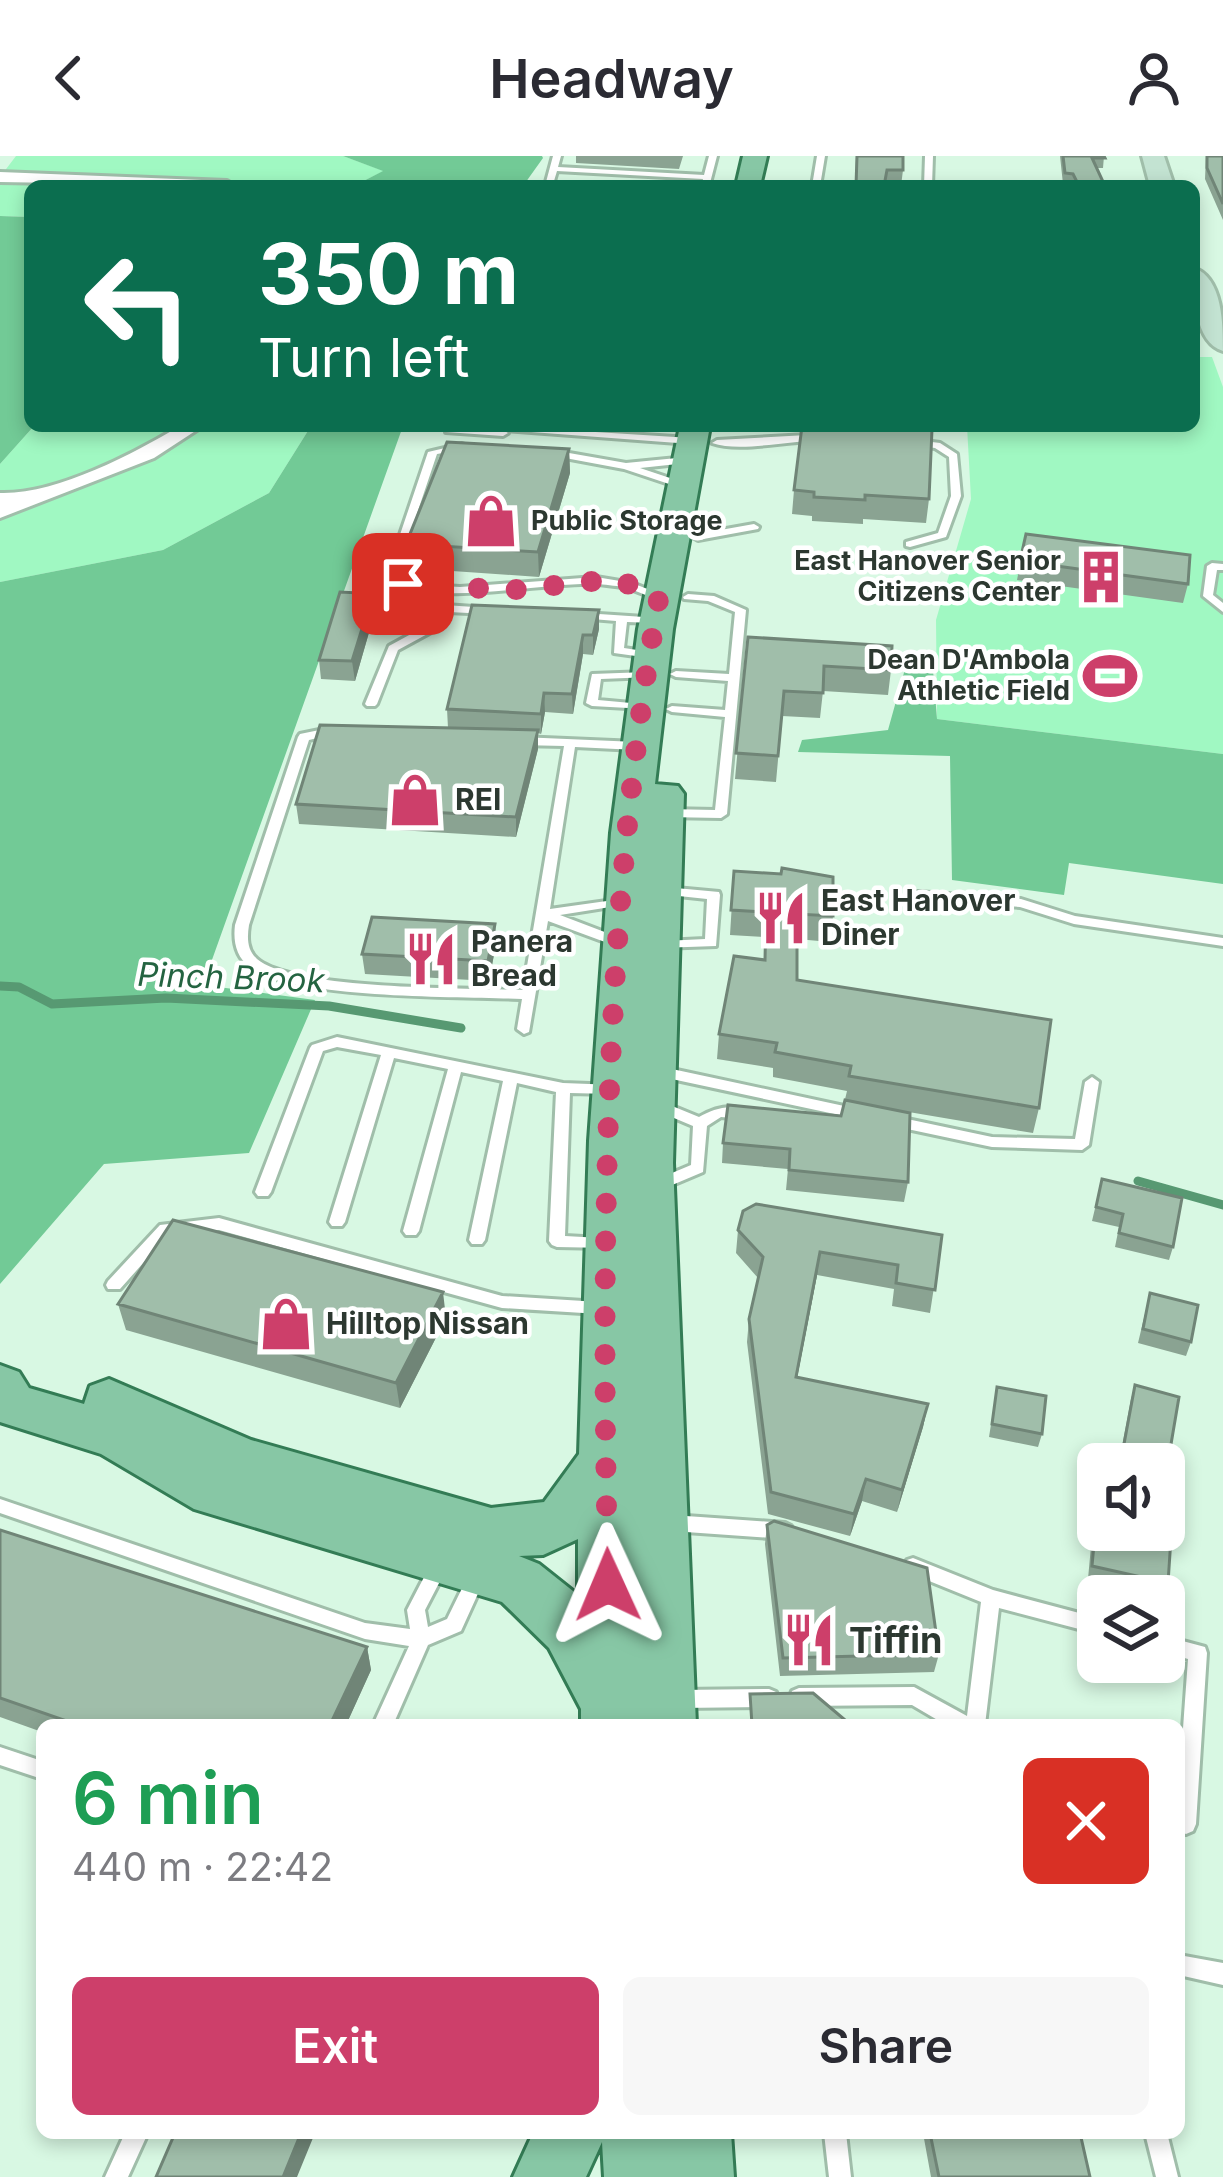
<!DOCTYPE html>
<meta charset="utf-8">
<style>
:root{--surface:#fff;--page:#f7f7f7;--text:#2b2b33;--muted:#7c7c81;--accent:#cd3f6a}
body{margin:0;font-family:Inter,sans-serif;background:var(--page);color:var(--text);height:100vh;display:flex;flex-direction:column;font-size:45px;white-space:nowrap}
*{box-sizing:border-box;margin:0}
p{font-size:39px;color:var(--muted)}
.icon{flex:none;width:66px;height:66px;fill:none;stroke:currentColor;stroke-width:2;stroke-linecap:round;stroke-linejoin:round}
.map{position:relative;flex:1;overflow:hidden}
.sheet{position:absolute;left:36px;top:1563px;width:1149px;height:420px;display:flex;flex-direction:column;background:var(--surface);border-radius:18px;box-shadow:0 6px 18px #0003}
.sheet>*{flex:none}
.guide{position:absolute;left:24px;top:24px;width:1176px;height:252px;border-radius:18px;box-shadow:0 6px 18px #0003;background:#0b6e4f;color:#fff;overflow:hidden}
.buttons{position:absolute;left:1077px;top:1287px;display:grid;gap:24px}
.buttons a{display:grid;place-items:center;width:108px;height:108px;border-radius:18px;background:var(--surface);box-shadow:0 6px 18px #0003;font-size:60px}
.pin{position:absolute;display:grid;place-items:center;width:102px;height:102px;color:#fff;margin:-51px;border-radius:24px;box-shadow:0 6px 18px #0006}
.me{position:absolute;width:132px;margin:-66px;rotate:359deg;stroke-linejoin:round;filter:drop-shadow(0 0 9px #0008)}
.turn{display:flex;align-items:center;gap:42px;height:252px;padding:0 36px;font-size:54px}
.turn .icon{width:156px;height:156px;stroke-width:2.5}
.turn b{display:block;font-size:84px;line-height:102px}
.round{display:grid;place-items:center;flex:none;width:126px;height:126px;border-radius:18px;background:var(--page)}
.head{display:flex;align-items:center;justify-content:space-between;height:204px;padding:0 36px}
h1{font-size:72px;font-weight:600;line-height:90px;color:#1e9e55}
.cta{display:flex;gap:24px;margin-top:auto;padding:24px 36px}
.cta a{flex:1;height:138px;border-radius:18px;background:var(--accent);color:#fff;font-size:48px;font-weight:600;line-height:138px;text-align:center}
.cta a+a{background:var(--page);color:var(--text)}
header{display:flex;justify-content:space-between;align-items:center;height:156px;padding:0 36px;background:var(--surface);font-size:54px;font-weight:600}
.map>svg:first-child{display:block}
.green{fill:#a0f8c2}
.forest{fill:#72ca96}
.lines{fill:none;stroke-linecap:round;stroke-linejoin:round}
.stream{stroke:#579972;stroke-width:9}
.lane-casing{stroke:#a0beaa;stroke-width:6}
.street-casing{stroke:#a0beaa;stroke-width:6}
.secondary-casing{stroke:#a0beaa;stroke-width:6}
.primary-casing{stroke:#337c55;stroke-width:6}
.lane{fill:#fff;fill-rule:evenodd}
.street{fill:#fff;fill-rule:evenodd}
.secondary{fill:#c3e3d2;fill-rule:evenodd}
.primary{fill:#87c7a5;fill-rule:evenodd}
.wall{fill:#8aa392}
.shaded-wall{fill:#708577}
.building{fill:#a0beaa;stroke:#708577;stroke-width:3}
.route{stroke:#cd3f6a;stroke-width:21;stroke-dasharray:0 37.8}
.labels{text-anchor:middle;stroke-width:9;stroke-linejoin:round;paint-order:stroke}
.far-poi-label{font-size:27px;font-weight:bold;fill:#2c3830;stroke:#fff;text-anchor:end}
.poi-label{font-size:30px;font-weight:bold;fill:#2c3830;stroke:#fff;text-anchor:start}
.water-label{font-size:33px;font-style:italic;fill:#246441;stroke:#fff}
.near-poi-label{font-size:36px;font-weight:bold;fill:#2c3830;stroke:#fff;text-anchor:start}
</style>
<header><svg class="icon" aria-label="back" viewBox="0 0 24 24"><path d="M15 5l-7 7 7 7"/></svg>Headway<svg class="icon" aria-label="person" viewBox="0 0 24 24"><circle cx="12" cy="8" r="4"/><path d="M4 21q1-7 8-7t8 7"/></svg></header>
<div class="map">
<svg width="1223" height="2021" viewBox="0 0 1223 2021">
<rect width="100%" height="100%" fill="#d8f8e3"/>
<path class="green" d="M16,0H343L384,15L354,30H30V61L0,60V21Z
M1194,201H1212L1223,231V598L937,563L936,464L971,343L967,270H1194Z
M34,270H311L269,337L163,394L0,426V308Z"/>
<path class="forest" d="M343,0H542L543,2L523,30H354L383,15Z
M0,60L30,61V270H34L0,308Z
M311,270H403L203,829L315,844L249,997L104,1008L0,1128V426L163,394L269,337Z
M905,513L933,514L937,563L1223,598V728L1069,707L1064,739L952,724L950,600L798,596L802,584L888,574Z"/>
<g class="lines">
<path class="stream" d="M0,830L19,831L52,848L166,842L329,850L461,872
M1138,1025L1223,1049"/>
<defs>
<path id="lane" d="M553,0H561L558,11L704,19L709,0H717L710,27L706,29L702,27L703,23L557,15L554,25L562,30H552L546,26Z
M817,0H825L820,30H812Z
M925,0H933L932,30H924Z
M501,270L691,282L696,285L691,288L505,274Z
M449,271L503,274L508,277L503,280L446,276V272Z
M807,279H820L825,282L820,285C787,284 741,297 712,287L717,284Z
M916,284L940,287L957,298L961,340L946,381L910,391L906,390V386L938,377L951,340L949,301L935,292L913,289V285Z
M462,288L465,289V293L437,298L396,420L398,422L427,429L460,431L596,421L632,427L663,439V443C650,442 640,436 627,432C619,430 608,429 599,428C550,424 419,456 386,420L428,296Z
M552,294L626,307L687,301L692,304L687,307L640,312L685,327V331L681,332L624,313L549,299L547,297Z
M754,368L759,371L758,373L698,384L693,381L698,378Z
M1212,407L1223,408V414H1217L1213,439L1223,447V456L1203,440L1207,410Z
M688,438L714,440L746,454L727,658L721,662L666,661L660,657L666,653L715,654L725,561L672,556L666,553L672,550L725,554L728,525L676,521L670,518L676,515L729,518L735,456L708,445L684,443L683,441Z
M445,449L488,452L493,455L488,458L449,456L442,470L398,494L377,548L375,550H367L365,548L389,490L433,466L440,452Z
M584,457L659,462L660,464L655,467L627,466L624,492L650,496L656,499L650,502L614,497L616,465L580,462V458Z
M647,516L651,517V521L601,523L598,544L642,548L648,551L646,553L592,550L586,547L592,518Z
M334,571L338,573V577L309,584L249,769C247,782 247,794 257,803C292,834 471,832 523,834L564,590L520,589L514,585L520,581L637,586L643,590L637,594L575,591L550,753L628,742L630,745L628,748L623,749L560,759L623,783L625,786L618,790L613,789L548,765L529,876L524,878L517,873L522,843C462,840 295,844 250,811C236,801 233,785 235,769L298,581L300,578Z
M665,731L719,736L720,739L716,790L659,792L657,789L664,785L705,783L707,743L660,738L659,735L660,732Z
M917,736L1021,743L1075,760L1223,782V790L1074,768L1020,751L912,743L911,740Z
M337,881L563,927L616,929L618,933L611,938L570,937L565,1080L601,1082L607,1084L609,1088L607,1092L557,1091L552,1089L549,1085L556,936L517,927L485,1084L482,1088H472L469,1084L503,925L461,916L419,1075L416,1079H406L403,1075L448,913L394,902L345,1066L342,1070H332L329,1066L381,899L337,891L323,895L271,1036L268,1040H258L255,1036L310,892L312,889Z
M658,910L858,953L865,958L858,963L653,919L651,915L653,911Z
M1092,921L1099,926L1089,989L1082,994L992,991L893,970L886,965L893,960L992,981L1075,983L1085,926Z
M660,945L699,961C715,952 735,946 749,958L742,963L721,961L707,970L703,1016L658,1035L650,1029L653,1025L691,1009L693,970L655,954L653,950L655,946Z
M219,1062L502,1140L599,1146L605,1148L607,1152L605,1156L599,1158L502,1152L219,1074L169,1078L120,1133H108L106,1129L108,1125L160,1069Z
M0,1343L365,1467L410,1473L407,1454L435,1400L441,1398L447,1400L450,1406L425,1454L428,1471L447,1463L471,1414L477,1412L483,1414L486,1420L461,1475L428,1489L393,1569H373L409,1490L365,1483L0,1357Z
M672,1359L785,1367L791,1370L794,1375L791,1380L785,1383L672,1375L666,1372L663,1367L666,1362Z
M913,1402L993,1434L1098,1462V1478L999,1452L985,1569H946L912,1549L799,1550L792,1547L790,1541L792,1535L799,1532L914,1531L967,1560L981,1446L907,1416L904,1410L907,1404Z
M1164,1480L1205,1491L1207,1497L1196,1668L1193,1675L1186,1678L1179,1675V1628L1188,1503L1164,1496Z
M769,1533L776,1536L778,1542L776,1548L769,1551L679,1552L672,1549L670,1543L672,1537L679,1534Z
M0,1591L42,1605V1623L0,1609Z
M1179,1799L1223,1807V1829L1179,1819Z
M125,1977H148L128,2021H105Z
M824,1977H846L851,2021H829Z
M1145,1977H1167L1178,2021H1156Z"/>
<path id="street" d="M0,16L227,25L235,30L0,26Z
M180,270H203L154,302L0,362V337C55,339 133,298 180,270Z"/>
<path id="secondary" d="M1142,0H1164L1174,30H1150Z
M1194,112C1223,122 1223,169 1223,195C1194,186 1194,138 1194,112Z"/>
<path id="primary" d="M743,0H767L760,30H736Z
M680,270H710L673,473L655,628L678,630L684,638L673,1007L696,1569H581V1553L549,1492L502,1446L194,1353L101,1298L0,1266V1209L19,1216L29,1232L84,1248L90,1230L109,1223L251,1284L491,1352L544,1346L579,1298L589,985L611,677L638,473ZM578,1383V1439L539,1408L519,1400L543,1399Z
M533,1977H731L734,2021H604L602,1986L586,2021H513Z"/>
</defs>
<use href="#lane" class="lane-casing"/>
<use href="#street" class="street-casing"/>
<use href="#secondary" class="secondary-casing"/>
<use href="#primary" class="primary-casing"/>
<use href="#lane" class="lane"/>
<use href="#street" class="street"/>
<use href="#secondary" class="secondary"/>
<use href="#primary" class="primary"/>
</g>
<path class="wall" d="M576,0H683L679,13L576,7Z
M856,0L903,14L901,30H855Z
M1060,0H1104L1103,12H1097L1105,30H1072L1071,28H1063Z
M1206,0H1223V64L1205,23Z
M569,293L570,317L539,421L409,412L406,388Z
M794,334L929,343L926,367L863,363V368L812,365V360L792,358Z
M1026,378L1188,428L1183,447L1017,424Z
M340,436L417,445L412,468L372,466L355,525L321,523L319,504Z
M599,454V473L593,499L583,498L573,558L545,556L541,578L538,577V593L516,681L299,668L296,648L448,572L447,553Z
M748,481L891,514L888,539L823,535L820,562L782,560L776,626L735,623Z
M734,715L833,760L830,786L797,783V824L1039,952L1033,977L885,952L908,1026L904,1046L786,1034L788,1013L722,1007L723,987L841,960L847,935L773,921V912L717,903L719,878L764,804L765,781L730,779Z
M495,768L496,788L489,825L365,818L362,798Z
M1102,1023L1173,1091L1169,1104L1115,1091L1119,1071L1092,1065Z
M738,1074L942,1079L930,1157L892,1150L894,1133L817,1119L797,1221L928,1248L923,1271L897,1356L862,1345L850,1380L768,1358L747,1186L749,1163L758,1122L736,1097Z
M1150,1137L1191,1186L1186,1200L1138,1187Z
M118,1148L446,1162L400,1252L126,1174Z
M1135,1229L1169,1300L1164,1313V1308H1146L1120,1301L1131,1243Z
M997,1231L1042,1278L1038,1291L989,1281Z
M1096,1366L1168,1427L1162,1439L1088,1423L1092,1379Z
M767,1369L939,1498L934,1516L780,1520L765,1388Z
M0,1374L367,1491L371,1514L346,1569H42V1576L0,1561Z
M923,1977H1080L1090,2021H931Z"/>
<path class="shaded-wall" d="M569,293L570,317L539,421L538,396Z
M416,426L417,445L412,468L410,449Z
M370,447L372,466L355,525L352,505Z
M599,454V473L593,499V479Z
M583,479V498L573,558L572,538Z
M544,537L545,556L541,578V558Z
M538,574V593L516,681V661Z
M495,768L496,788L489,825L488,805Z
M820,1096L817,1119L793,1243L796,1221Z
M443,1136L446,1162L400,1252L396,1227Z
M928,1248L923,1271L897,1356L902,1334Z
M866,1323L862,1345L850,1380L854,1358Z
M367,1491L371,1514L346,1569H330Z
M301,1977H315L297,2021H283Z"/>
<path class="building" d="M857,0H903V14H887L884,30H856Z
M1063,0H1104L1105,2H1092L1105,30H1079L1073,18L1065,17Z
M1207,0H1223V48L1207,12Z
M802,270H903L932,273L929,343L865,339V344L814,341V336L794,334Z
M447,286L569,293L538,396L406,388Z
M1026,378L1190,399L1188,428L1020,405Z
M363,424L416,426L410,449L370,447L352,505L319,504L340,436L359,437Z
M472,449L599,454L593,479H583L572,538L544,537L541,558L447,553Z
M748,481L892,490L891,514L824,510L823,537L784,535L778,600L736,597Z
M320,569L538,574L516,661L296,648Z
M782,712L833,721V760L797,758V824L1051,864L1039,952L849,920L851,910L775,896L777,887L719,878L734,800L765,804L766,756L731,754L734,715L781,718Z
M372,761L495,768L488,805L362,798Z
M845,944L910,957L908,1026L789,1014L790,993L723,987L728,949L841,960Z
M1102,1023L1182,1042L1173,1091L1119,1077L1123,1058L1096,1051Z
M756,1048L942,1079L935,1134L896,1127L898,1109L820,1096L796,1221L928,1248L902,1334L866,1323L854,1358L771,1336L749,1163L763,1101L738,1074L743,1055Z
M173,1064L443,1136L396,1227L118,1148Z
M1150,1137L1198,1149L1191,1186L1143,1173Z
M1135,1229L1179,1241L1169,1300L1124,1288Z
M997,1231L1046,1240L1042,1278L992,1268Z
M774,1365L927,1412L939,1498L783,1502L767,1369Z
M1096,1366L1098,1374H1133L1171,1382L1168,1427L1092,1410Z
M0,1374L367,1491L330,1569H78L0,1542Z
M813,1537L851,1569H752L750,1538Z
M175,1977H301L283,2021H156Z
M930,1977H1080L1090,2021H939Z"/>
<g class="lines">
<path class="route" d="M403,428L512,434L616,423L659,441C602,759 601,1107 608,1429"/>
</g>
<defs>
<symbol id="shop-bare" viewBox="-9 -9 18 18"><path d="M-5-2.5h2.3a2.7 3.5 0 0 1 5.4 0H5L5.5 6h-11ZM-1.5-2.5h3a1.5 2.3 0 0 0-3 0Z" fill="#cd3f6a" stroke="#fff" stroke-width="2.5" paint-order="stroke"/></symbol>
<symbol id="building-bare" viewBox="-9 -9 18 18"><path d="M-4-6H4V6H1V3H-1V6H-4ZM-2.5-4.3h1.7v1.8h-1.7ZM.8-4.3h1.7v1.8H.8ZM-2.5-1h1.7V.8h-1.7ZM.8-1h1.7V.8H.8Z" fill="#cd3f6a" stroke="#fff" stroke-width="2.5" paint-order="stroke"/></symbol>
<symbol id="stadium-bare" viewBox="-9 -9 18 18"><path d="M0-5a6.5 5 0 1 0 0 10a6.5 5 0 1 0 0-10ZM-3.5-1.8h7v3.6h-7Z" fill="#cd3f6a" stroke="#fff" stroke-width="2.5" paint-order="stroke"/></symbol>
<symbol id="restaurant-bare" viewBox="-9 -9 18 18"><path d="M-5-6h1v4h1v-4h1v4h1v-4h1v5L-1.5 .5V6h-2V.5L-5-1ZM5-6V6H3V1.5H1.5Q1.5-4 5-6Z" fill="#cd3f6a" stroke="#fff" stroke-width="2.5" paint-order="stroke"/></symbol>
</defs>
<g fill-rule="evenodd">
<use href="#shop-bare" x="453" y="327" width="76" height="76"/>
<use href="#building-bare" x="1063" y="383" width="76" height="76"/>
<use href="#stadium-bare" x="1072" y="482" width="76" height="76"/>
<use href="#shop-bare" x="377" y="606" width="76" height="76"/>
<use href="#restaurant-bare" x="743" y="724" width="76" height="76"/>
<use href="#restaurant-bare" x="393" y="765" width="76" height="76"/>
<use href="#shop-bare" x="248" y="1130" width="76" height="76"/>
<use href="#restaurant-bare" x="771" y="1446" width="76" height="76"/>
</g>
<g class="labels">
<g class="far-poi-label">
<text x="531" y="374" text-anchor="start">Public Storage</text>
<text x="1061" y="414">East Hanover Senior<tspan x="1061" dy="31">Citizens Center</tspan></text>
<text x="1070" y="513">Dean D'Ambola<tspan x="1070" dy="31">Athletic Field</tspan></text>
</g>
<g class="poi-label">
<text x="455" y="654">REI</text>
<text x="821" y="755">East Hanover<tspan x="821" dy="34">Diner</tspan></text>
<text x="471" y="796">Panera<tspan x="471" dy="34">Bread</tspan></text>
<text x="326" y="1178">Hilltop Nissan</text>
</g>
<g class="water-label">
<text transform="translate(231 821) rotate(2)" y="12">Pinch Brook</text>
</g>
<g class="near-poi-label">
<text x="849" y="1497">Tiffin</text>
</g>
</g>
</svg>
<div class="buttons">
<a><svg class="icon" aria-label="sound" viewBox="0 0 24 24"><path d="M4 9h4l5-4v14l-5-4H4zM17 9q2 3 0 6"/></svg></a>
<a><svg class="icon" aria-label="layers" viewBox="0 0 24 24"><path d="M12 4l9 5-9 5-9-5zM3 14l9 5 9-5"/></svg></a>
</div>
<div class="pin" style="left:403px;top:428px;background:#d93025"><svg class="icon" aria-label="arrive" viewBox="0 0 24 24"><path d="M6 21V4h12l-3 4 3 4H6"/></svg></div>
<svg class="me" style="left:608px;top:1429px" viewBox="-20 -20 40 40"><path d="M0-17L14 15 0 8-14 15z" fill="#cd3f6a" stroke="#fff" stroke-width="4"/></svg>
<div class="guide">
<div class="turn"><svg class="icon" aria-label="left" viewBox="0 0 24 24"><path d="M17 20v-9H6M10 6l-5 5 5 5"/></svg><div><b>350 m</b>Turn left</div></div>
</div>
<section class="sheet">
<div class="head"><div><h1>6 min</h1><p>440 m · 22:42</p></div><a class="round" style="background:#d93025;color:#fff"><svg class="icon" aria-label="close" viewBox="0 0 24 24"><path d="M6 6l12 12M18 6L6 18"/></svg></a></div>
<div class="cta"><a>Exit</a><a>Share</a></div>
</section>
</div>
